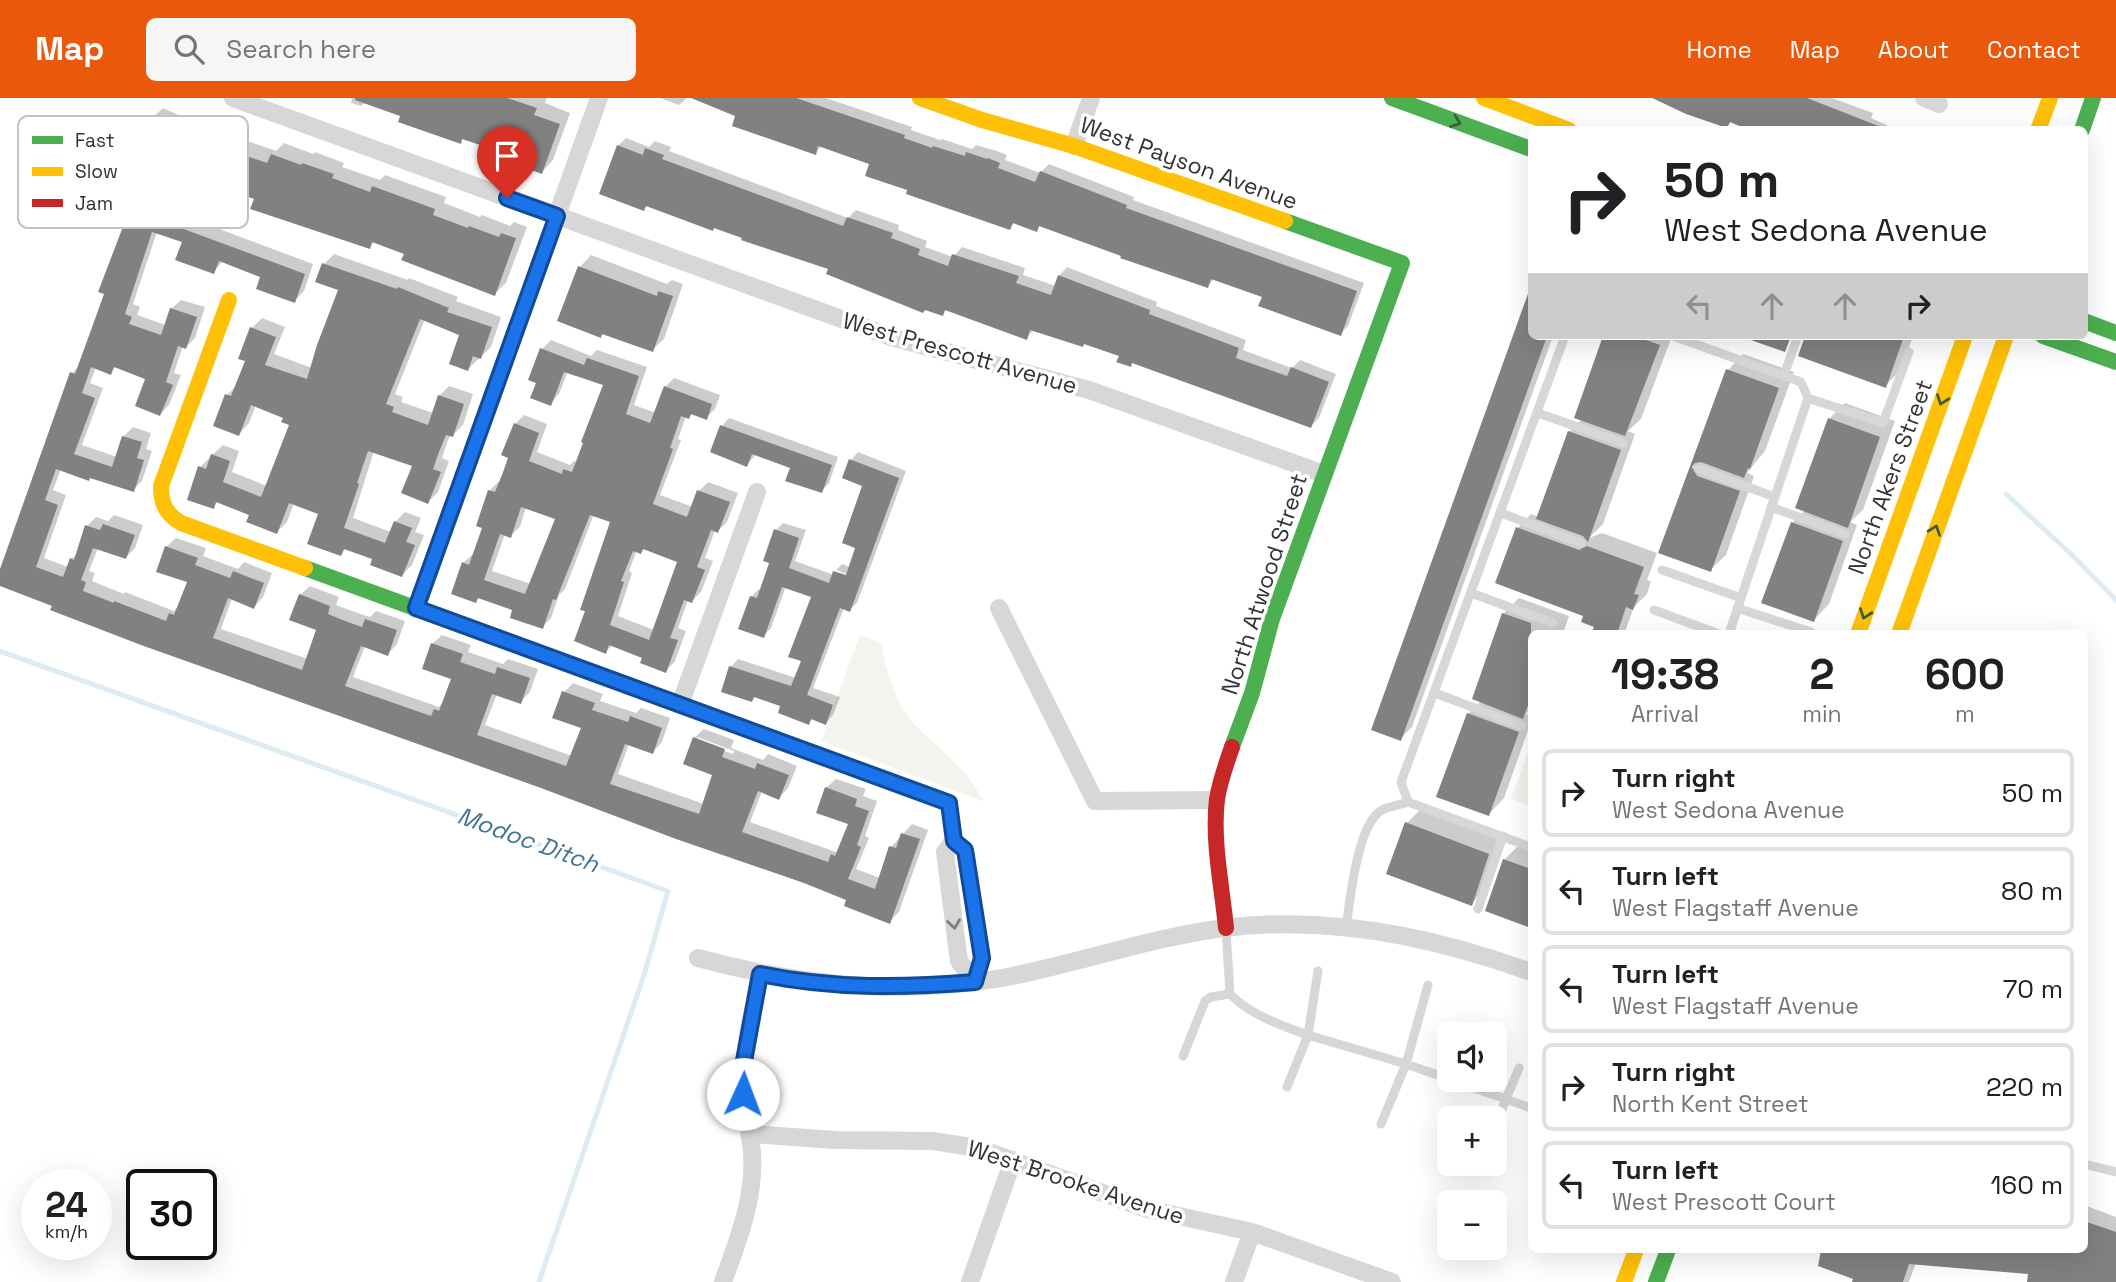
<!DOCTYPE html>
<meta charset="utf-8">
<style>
:root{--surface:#fff;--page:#f6f6f6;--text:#202124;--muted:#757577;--line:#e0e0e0;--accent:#ea580c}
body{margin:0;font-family:"Space Grotesk",sans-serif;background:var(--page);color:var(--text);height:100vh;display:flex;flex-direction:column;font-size:26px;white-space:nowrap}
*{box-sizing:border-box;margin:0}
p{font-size:23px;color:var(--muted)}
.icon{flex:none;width:38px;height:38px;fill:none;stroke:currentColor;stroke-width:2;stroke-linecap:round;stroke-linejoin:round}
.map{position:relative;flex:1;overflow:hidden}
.details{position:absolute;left:1528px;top:532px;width:560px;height:623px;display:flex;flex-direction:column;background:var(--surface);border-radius:10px;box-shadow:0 7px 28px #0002}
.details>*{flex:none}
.guide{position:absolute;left:1528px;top:28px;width:560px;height:214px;border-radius:10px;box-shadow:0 7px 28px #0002;background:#fff;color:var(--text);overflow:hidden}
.tools{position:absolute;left:1437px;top:924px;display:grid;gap:14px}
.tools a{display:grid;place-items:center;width:70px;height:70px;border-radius:10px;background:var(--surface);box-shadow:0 7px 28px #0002;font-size:35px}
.speed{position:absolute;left:21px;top:1071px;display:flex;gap:14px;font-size:35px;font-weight:700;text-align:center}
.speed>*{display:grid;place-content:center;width:91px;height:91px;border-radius:50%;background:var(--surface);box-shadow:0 7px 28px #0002;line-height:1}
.speed small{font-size:18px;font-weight:400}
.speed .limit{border:4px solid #111;border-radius:10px;background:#fff;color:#111}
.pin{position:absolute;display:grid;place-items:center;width:60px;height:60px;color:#fff;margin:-72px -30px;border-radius:50% 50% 50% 0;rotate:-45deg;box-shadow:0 0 7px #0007}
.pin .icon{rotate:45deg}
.me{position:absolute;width:77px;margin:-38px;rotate:2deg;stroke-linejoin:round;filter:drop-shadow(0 0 5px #0008)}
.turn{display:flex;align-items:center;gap:24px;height:147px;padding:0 21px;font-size:32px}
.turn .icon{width:91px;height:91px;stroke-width:2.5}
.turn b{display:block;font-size:49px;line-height:60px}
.lanes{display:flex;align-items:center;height:66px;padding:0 21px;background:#0003;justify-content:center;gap:35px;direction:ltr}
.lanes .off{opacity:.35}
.eta{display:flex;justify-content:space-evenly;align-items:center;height:119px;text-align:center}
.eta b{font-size:42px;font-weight:700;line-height:49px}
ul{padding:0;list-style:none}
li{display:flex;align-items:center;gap:21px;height:88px;margin:0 14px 10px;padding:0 7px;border:4px solid var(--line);border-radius:10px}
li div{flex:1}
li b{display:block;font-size:26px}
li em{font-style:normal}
header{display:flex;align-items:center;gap:42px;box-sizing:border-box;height:98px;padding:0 35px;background:var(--accent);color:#fff}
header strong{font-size:33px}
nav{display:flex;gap:38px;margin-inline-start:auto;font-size:24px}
.search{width:490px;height:63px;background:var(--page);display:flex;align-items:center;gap:18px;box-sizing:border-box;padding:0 24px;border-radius:10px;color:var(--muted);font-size:26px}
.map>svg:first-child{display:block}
.green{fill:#f1f5ed}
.shadow{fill:#0003;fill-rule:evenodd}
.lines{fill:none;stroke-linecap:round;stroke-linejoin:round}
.stream{stroke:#ddebf3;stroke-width:5}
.building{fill:#818181;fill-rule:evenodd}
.lane{stroke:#d7d7d7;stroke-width:9}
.street{stroke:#d7d7d7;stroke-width:18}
.fast{stroke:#4caf50;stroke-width:16}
.slow{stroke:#ffc107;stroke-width:16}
.jam{stroke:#c62828;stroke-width:16}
.oneway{stroke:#3c5e3d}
.oneway2{stroke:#7d7d7d}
.route-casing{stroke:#114b97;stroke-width:18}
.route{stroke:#1a73e8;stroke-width:12}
.labels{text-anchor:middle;stroke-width:7;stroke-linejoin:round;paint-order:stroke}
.street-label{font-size:23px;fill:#333;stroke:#fff}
.water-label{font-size:24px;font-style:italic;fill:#3f7597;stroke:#fff}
.key{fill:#fff;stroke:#c2c2c2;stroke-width:2}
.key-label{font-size:19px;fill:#333}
</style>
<header>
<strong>Map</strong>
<div class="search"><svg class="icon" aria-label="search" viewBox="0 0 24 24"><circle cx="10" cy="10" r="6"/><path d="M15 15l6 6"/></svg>Search here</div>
<nav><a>Home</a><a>Map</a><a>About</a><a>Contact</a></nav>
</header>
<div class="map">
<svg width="2116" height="1184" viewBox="0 0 2116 1184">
<rect width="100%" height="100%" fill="#fff"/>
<path class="green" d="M860,537L881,545C885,567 895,604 910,621C935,650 965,666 983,703L821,643Z
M1531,645V708L1511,701Z"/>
<path class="shadow" d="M350,0H547L545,5L570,15L553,62L542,74L503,53L464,40L460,44L402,17L366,4L361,8L351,5L352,1Z
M660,0H687L679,7Z
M691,0H826L912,29L911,32L940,42L942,41L972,51L976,47L997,53L1007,57L1005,62L1040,75L1049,66L1134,99L1133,102L1364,185L1348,228L1340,236L1264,198L1215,180L1207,188L1041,127L1036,132L1015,124L1009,130L910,91L872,65L822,48L815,55L737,17Z
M1659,0H1832L1873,15L1871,20L1887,27L1885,32H1753L1732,23L1727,28Z
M163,10L198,26L181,69L170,81L151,21Z
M233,38L276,53L284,45L313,56L315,54L344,65L342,69L380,82L385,77L446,99L444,105L480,119L482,117L510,128L514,124L527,129L506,185L494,196L406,155L375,143L370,149L256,100L221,50Z
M626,40L649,49L655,43L671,49L669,53L848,120L856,112L899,127L898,132L927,143L925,149L953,159L962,149L1025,170L1023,177L1056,188L1059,178L1067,169L1157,204L1156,208L1246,242L1243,252L1292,270L1300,262L1336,276L1319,320L1311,328L1134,264L1130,267L1121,256L1035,231L1026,240L947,211L942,216L830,170L744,139L648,107L644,111L618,48Z
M143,96L192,114L190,120L313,166L304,193L294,203L262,178L223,163L213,174L184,143L157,134L133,206L140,209L137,217L166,227L171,211L181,202L205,209L195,240L186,249L183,248L174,275L181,277L169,307L160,316L147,280L116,268L110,274L96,269L90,285L103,290L82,347L117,359L123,339L133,329L151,335L146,351L152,353L142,383L133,392L61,371L53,392L66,397L44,460L68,469L71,461L78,455L87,428L96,419L108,423L114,417L143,427L135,450L126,459L98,450L89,473L95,475L92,483L124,496L125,494L174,513L179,507L189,483L166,449L176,440L206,450L203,458L238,471L244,464L272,475L263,499L254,509L232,500L221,531L308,561L318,531L300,497L310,488L339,499L336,507L355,514L370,519L376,513L405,523L397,546L388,556L365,548L353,579L439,609L444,603L453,580L432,546L442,537L471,547L468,554L503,566L508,561L538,571L530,594L520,604L497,596L485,627L572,658L583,629L564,594L573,585L603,596L600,603L636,615L641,610L670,620L662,644L653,654L629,646L618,676L704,706L714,676L694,640L704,631L734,642L731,650L763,662L768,656L797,668L788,690L779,700L762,693L750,724L836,754L840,750L850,725L826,690L836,681L866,691L863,698L877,703L865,738L869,740L856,771L880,780L891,749L903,736L912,726L928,732L899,814L889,824L848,801L0,487V476L72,275L80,267L93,233L133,106ZM697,639L734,653L733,656L697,643Z
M334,156L408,182L409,180L458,199L456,203L501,219L491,249L468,271L461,236L425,221L395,296L403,299L401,304L433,315L439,298L449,288L473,296L463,327L453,337H451L448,342L442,360L449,363L438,394L428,404L414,367L374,353L353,420L391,434L395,424L405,414L421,420L415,434L424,437L412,467L402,477L374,460L346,450L341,456L320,415L294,405L287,424L277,434L251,416L218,403L213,409L200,369L223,347L239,353L232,374L267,388L291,326L285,318L256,307L249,325L239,336L227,297L238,286L247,262L252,230L262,220L285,229L274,256L312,270L340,191L318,183L324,166Z
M591,157L667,186L672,182L683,186L664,241L652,252L604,235L600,238L580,169Z
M1531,193V238H1553L1412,629L1400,641L1374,631Z
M1605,238H1672L1641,321L1628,333L1635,336L1603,426L1589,440L1602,435L1657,455L1647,482L1651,483L1647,496L1634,509L1626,531L1622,536H1593L1596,528L1518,430L1531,416L1539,419L1569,334L1582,321Z
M1806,238H1913L1901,272L1885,288Z
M551,242L591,258L597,252L647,269L634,307L656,315L665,289L674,280L720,297L715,311L706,320L693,315L689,319L686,318L678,341L681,342L660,397L693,409L699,393L708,384L738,395L727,424L718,433L715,432L705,460L713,463L701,494L692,503L688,502L678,530L686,533L675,563L666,573L645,559L613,547L606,553L612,423L594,416L565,491L559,497L551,520L542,529L515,511L480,499L476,503L463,465L473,456L475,457L485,429L478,427L490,392L499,383L501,384L510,359L515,326L524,317L547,326L537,354L570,367L574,363L578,364L605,286L568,273L559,296L550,305L538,284L542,251ZM526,409L557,420L531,486L492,473L505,436L510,438L520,429ZM645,450L679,462L654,532L618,518L632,475L629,473L637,452L641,454Z
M1743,256L1794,274L1765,353L1747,375L1754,378L1726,457L1710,472L1692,372L1728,272Z
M1845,305L1895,323L1863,412L1850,424L1857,427L1829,506L1814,522L1792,425L1805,412L1829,321Z
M729,320L838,359L829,385L822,393L792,369L756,356L747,367L722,328Z
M858,354L906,373L857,505L849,512L844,510L813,590L840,599L833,617L826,625L813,620L809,625L783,607L756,598L752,602L723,593L731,569L738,561L796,580L803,562L813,498L786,488L771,530L763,538L751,499L759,491L761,492L771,464L776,432L783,425L806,432L795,463L834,477L836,472V476L854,479L836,472L842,466L850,469L857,449L864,387L844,379L851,362Z
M1519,500L1569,518L1563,536H1531V611L1526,616L1531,618V624L1504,700L1489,716L1468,616L1481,603L1503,516Z
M1423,709L1504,740L1487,790L1471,806L1407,725Z
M1520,746L1531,751V829L1487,812L1504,762Z
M2084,1107L2116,1119V1184H2029L2030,1174L1916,1165L1909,1184H1854L1855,1180L1822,1160L1823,1152H2084Z"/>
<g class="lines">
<path class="stream" d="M2006,396L2072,457L2116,502
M0,553L668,793L645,874L539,1184"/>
</g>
<path class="building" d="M355,0H507L537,10L534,17L560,26L542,76L499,60L501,54L462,41L461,46L398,24L400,18L355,2Z
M691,0H796L905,37L904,40L932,50L933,48L965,58L966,54L987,61L988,60L1000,65L998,70L1035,84L1040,73L1127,107L1126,110L1357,193L1341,238L1258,208L1262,199L1211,181L1208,190L1120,160L1121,158L1039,128L1037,134L1013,125L1010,132L906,96L907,92L865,78L869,66L818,48L816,57L732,28L735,18Z
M1652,0H1807L1886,31L1749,32L1730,24L1727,30L1686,16Z
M617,47L643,57L645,50L664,57L662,61L843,128L847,119L893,135L891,140L920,151L918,157L948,168L952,156L1019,178L1016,185L1051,197L1058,177L1150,212L1149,216L1239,250L1236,260L1287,278L1291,269L1329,284L1311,330L1132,265L1131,269L1116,264L1119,258L1084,246L1083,249L1030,232L1027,242L945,212L943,218L925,212L923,215L826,176L828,171L741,142L742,140L714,130L713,133L646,108L644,113L599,96Z
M220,49L267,65L271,56L301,67L302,65L334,76L332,80L370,94L372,88L435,111L433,117L468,130L469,128L499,139L501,135L516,140L495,198L401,162L404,156L372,144L370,151L250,111L254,101L207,85Z
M132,105L184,123L181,130L305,176L295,205L256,191L260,179L219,163L214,176L175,162L182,144L152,134L125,216L132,219L129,226L161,237L170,210L197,219L186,251L178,248L166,284L173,287L160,318L135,308L145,281L114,269L111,277L91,269L82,295L95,300L74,356L112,369L122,338L142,344L137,360L144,362L134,394L90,380L89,383L56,371L45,402L58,407L36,469L63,479L70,460L74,462L85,427L100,432L103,426L135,437L126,461L93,450L81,482L86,484L83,493L114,505V503L166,523L169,515L174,517L187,484L156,474L165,448L198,460L195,467L230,480L233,473L264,485L254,511L228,500L213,540L302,572L316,532L289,522L299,496L330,508L328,516L345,523L362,529L365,521L397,532L388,558L361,548L345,588L431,618L434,611L439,613L451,581L422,571L431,545L463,556L460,564L495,576L497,569L530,580L521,606L492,596L477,637L566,668L581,630L552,620L562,593L595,605L592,612L628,624L630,618L662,630L653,656L625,646L610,686L699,716L712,677L683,666L693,639L725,651L722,659L755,671L757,665L789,677L779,702L758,693L742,734L828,764L831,756L835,758L848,726L816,715L825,689L857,701L855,708L869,713L857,747L861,749L848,781L875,791L889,748L896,750L901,735L920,741L890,826L844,808L846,802L804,785L676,741L541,690L141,547L50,512L52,508L0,488V471L70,274L75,276L91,232L104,196L98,194Z
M322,165L397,191L398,189L449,210L447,214L492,229L481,261L473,258L468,273L449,266L459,237L420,221L386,306L394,309L392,314L428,327L438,297L464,306L453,339L446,337L439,354L433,371L441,374L428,406L401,395L412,368L368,353L357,385L359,386L344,430L385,445L394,423L412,430L406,444L415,447L402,479L370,467L372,461L344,451L341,458L307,446L318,416L289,405L277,436L246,424L249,417L216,404L214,411L187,402L198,368L206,371L211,356L230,363L223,384L261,399L289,327L281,324L283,320L251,307L239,338L213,328L225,296L231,298L245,263L238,261L250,229L276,239L265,267L307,281L317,247L338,192L315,184Z
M578,168L657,198L658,193L673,198L653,254L602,236L601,240L557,223Z
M1529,193H1531V238L1546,241L1401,643L1371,632Z
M1603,238H1635L1660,247L1625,338L1574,320Z
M1745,238H1791L1785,254L1745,240Z
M1805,238H1904L1886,290L1798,258Z
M540,250L584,267L587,260L639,278L626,316L650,325L664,288L712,306L707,322L691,316L689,321L681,318L670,350L673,351L653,406L687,419L697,392L730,404L718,435L711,432L697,469L705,472L692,505L684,502L670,540L678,542L666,575L640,565L642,560L609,547L606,556L574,543L585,513L580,512L610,424L590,417L556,502L553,501L543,531L510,520L512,512L478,500L476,505L451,496L462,464L469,467L482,430L476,428L488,392L495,394L502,377L508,360L501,357L514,325L539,335L529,363L562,376L563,371L572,374L583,345L581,344L603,287L564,274L551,308L530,300L536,285L528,282ZM521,409L555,421L525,496L484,482L500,436L511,440ZM643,451L677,464L649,542L610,527L624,484L621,483L633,453L641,456Z
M1726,271L1779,290L1750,371L1748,370L1744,380L1701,364L1695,365L1692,369L1697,378L1740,393L1711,474L1658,455Z
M1828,320L1880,339L1848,430L1795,410Z
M720,327L832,367L822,395L785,383L790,370L752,356L747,369L710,354Z
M1568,333L1621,352L1588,444L1583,438L1536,421Z
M849,361L899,380L850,514L840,510L807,597L833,607L826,627L811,621L809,627L778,615L780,608L754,599L752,604L721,594L729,568L791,588L801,563L788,559L811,499L782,489L764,540L738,531L750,498L757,500L769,465L763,463L774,431L799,440L789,470L829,485L833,473L846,477L855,450L842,445L862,388L842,380Z
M1791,424L1843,443L1814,524L1761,505Z
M1516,429L1579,452L1587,448L1644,469L1634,496L1639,497L1633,512L1626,509L1617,536H1591L1594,529L1581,524L1583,518L1495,485Z
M1502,515L1531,525V599L1523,621L1472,601Z
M1467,615L1519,634L1489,718L1436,699Z
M1405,724L1489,756L1472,808L1386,776Z
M1503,761L1531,771V830L1485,813Z
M2084,1123L2116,1134V1184H2027L2028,1176L1909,1166L1903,1184H1852L1853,1181L1818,1168L1821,1152H2084Z"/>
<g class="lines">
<path class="lane" d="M1673,238L1801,284L1808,300L1729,536
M1784,277L1798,238
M1808,300L1883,325L1909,254
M1538,315L1623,345
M1699,371L1775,399
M1771,409L1845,436
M1501,415L1581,445
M1662,472L1741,500
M1471,495L1553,525
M1737,510L1811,534
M1654,512L1719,536
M1435,595L1522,628
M1531,749L1408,704L1401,684L1565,238
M1478,811L1503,738
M1346,830C1350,803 1357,726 1382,712C1389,708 1400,707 1408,704
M1318,873L1308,937L1406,966L1428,887
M1230,896C1249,916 1282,928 1308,937L1287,989
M1183,958L1205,903L1211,899L1230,896L1226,832
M1451,982L1506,1001L1519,970
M1381,1026L1406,966L1449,981
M1494,1031L1506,1001L1531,1010
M2084,1066L2116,1074"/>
<path class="street" d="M233,0L891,239L1089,292L1324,376
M1924,0L1939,6
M1074,48L1091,0
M999,510L1095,703L1217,702
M416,511L599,0
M680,607L757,394
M954,743L945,754L958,856L959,863L975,884
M698,860C797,887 899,898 1002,880C1077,866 1148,840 1224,830C1327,817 1435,839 1531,874
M750,1036L835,1042L933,1043L978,1050L1147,1111L1252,1134L1392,1184
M723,1184C738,1142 755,1101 752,1055C750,1030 742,1006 743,981C744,946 754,910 760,876
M970,1184L1013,1062
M1234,1184L1252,1134"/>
<path class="fast" d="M1392,0L1531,51
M2082,32L2093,0
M2084,223L2116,235
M2043,238L2116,264
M305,470L648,595
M1232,649L1252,595L1272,521L1402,165L1285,123
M935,700L949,705L954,743L965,752L982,860L975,884
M1656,1184L1668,1152"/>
<path class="slow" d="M920,0L982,22L1074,48L1285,123
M1484,0L1569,32
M2038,32L2050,0
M229,202L161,388C161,406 166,416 181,425L305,470
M1858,536L1965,238
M1899,536L2006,238
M1624,1184L1636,1152"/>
<path class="jam" d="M648,595L935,700
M1226,830C1222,788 1212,743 1217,701C1220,683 1226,666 1232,649"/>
</g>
<defs><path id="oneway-chevron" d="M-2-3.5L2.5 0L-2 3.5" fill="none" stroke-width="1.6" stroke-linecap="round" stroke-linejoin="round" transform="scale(1.75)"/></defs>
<g class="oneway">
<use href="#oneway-chevron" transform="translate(1456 24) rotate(20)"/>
<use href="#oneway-chevron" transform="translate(1942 302) rotate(110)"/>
<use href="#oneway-chevron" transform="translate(1935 432) rotate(-70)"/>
<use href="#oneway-chevron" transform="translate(1865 516) rotate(110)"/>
</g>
<use class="oneway2" href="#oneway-chevron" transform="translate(954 826) rotate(82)"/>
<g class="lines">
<defs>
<path id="route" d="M507,100L557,118L416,510L949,705L954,743L965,752L982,860L975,884C903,890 831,891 760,876L744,963L743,996"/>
</defs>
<use href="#route" class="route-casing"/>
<use href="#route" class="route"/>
</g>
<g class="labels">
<g class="street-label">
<text transform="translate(1189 65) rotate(20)" y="8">West Payson Avenue</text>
<text transform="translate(960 255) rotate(16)" y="8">West Prescott Avenue</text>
<text transform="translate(1890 379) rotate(-70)" y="8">North Akers Street</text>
<text transform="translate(1264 486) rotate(-72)" y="8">North Atwood Street</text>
<text transform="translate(1076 1084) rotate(18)" y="8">West Brooke Avenue</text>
</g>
<g class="water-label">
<text transform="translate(528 742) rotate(20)" y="8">Modoc Ditch</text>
</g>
</g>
<rect x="18" y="18" width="230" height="112" rx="10" class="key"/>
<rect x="32" y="38" width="31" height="8" fill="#4caf50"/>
<rect x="32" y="69" width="31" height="9" fill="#ffc107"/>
<rect x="32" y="101" width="31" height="8" fill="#c62828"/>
<g class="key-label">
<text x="75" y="49">Fast</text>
<text x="75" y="80">Slow</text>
<text x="75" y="112">Jam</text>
</g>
</svg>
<div class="tools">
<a><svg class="icon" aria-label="sound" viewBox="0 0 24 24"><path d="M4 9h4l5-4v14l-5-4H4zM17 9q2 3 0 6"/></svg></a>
<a>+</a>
<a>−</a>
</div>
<div class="speed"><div>24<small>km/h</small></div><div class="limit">30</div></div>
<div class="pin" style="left:507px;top:100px;background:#d93025"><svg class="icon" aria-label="arrive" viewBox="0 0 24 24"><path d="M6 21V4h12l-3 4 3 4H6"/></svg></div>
<svg class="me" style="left:743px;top:996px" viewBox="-20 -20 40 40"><circle r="19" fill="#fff"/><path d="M0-13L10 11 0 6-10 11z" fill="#1a73e8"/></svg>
<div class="guide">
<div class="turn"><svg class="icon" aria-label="right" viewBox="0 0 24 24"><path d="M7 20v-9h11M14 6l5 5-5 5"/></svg><div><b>50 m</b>West Sedona Avenue</div></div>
<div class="lanes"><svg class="icon off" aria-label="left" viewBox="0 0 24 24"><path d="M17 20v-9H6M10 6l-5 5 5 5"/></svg><svg class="icon off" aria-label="ahead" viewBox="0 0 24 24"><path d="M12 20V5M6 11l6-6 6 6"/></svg><svg class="icon off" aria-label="ahead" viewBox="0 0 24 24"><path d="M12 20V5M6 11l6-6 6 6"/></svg><svg class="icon" aria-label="right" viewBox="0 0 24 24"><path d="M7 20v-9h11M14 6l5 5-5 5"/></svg></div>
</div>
<section class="details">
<div class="eta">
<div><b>19:38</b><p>Arrival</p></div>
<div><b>2</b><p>min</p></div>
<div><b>600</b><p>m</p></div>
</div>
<ul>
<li><svg class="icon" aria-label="right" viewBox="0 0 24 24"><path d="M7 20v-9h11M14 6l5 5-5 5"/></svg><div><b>Turn right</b><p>West Sedona Avenue</p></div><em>50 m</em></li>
<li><svg class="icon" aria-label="left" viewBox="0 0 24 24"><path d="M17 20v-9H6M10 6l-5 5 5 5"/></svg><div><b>Turn left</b><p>West Flagstaff Avenue</p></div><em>80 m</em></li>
<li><svg class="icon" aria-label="left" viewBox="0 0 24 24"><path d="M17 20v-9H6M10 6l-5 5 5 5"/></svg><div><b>Turn left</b><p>West Flagstaff Avenue</p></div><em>70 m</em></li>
<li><svg class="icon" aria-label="right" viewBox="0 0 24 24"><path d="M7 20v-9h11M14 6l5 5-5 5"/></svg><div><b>Turn right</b><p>North Kent Street</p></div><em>220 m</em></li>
<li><svg class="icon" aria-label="left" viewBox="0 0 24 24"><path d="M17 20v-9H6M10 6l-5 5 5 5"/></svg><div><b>Turn left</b><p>West Prescott Court</p></div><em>160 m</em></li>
</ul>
</section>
</div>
